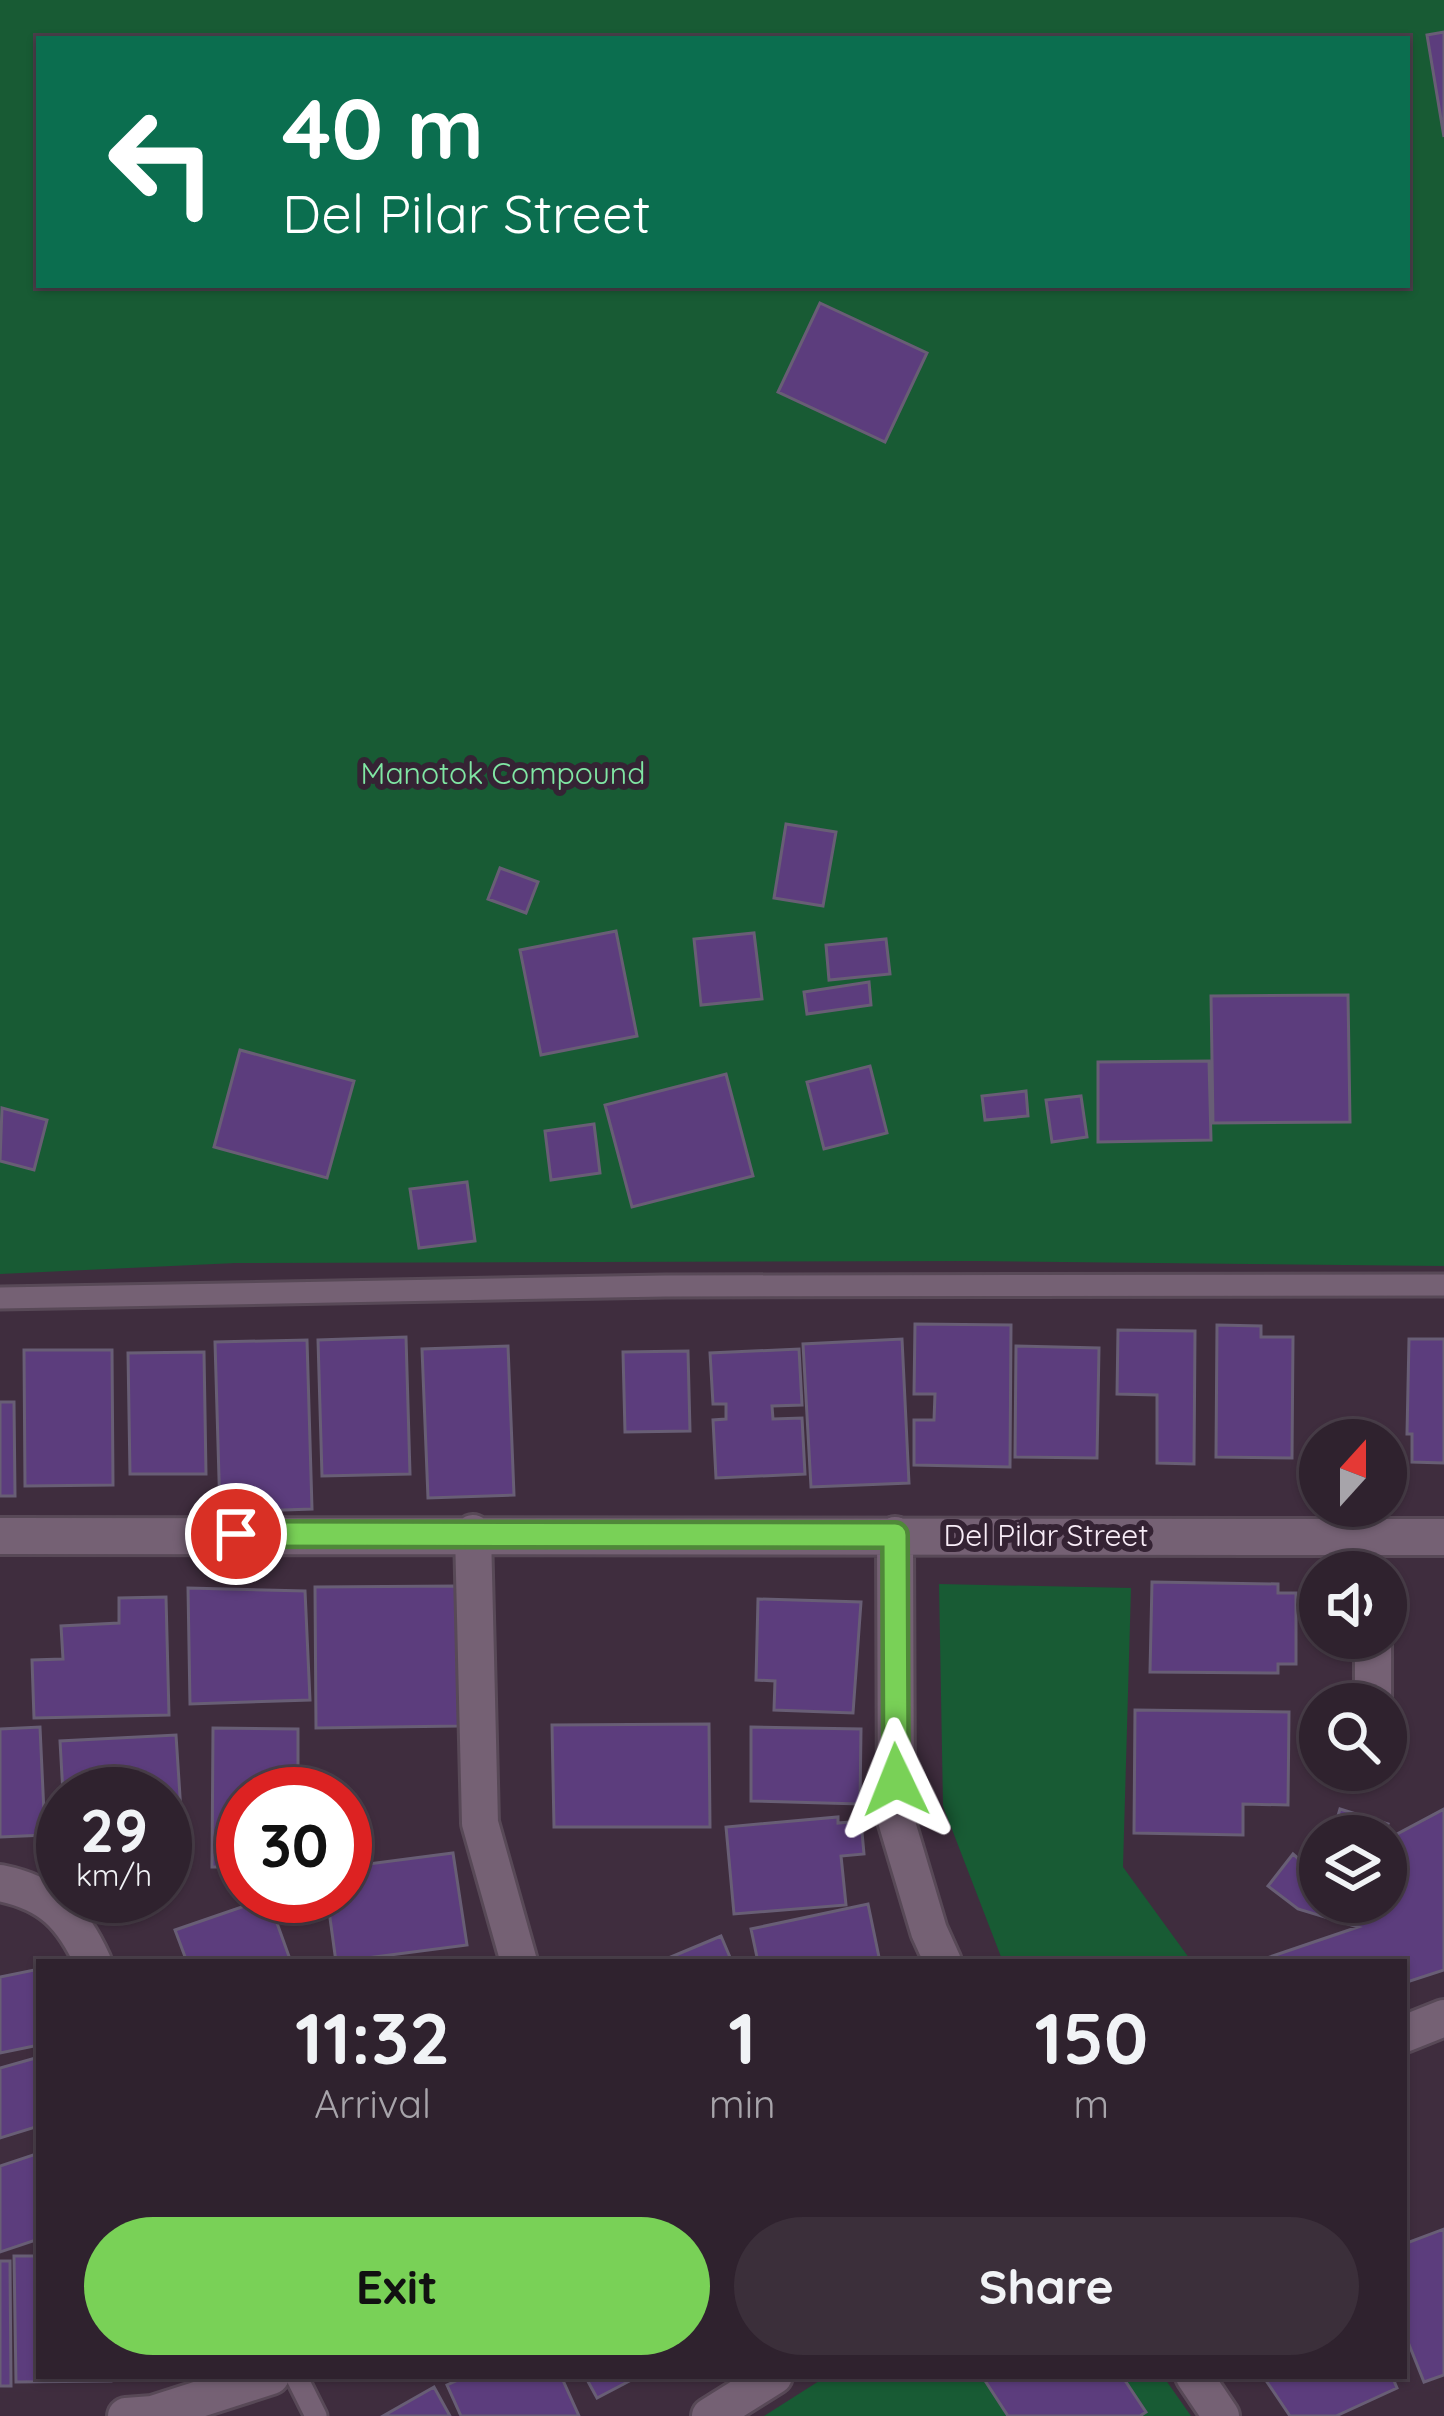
<!DOCTYPE html>
<style>
:root{--surface:#2f222e;--page:#3b2f3a;--text:#f1f3f6;--muted:#a7a4aa;--line:#4a3f4a;--accent:#79d157}
body{margin:0;font-family:Quicksand,sans-serif;background:var(--page);color:var(--text);height:100vh;display:flex;flex-direction:column;font-size:45px;white-space:nowrap}
*{box-sizing:border-box;margin:0}
p{font-size:39px;color:var(--muted)}
.icon{flex:none;width:66px;height:66px;fill:none;stroke:currentColor;stroke-width:2;stroke-linecap:round;stroke-linejoin:round}
.map{position:relative;flex:1;overflow:hidden}
.side{position:absolute;left:36px;top:1959px;width:1371px;height:420px;display:flex;flex-direction:column;background:var(--surface);border-radius:0px;box-shadow:0 3px 9px #0004,0 0 0 3px var(--line)}
.side>*{flex:none}
.hud{position:absolute;left:36px;top:36px;width:1374px;height:252px;border-radius:0px;box-shadow:0 3px 9px #0004,0 0 0 3px var(--line);background:#0b6e4f;color:#fff;overflow:hidden}
.needle{width:78px;rotate:21deg}
.buttons{position:absolute;left:1299px;top:1419px;display:grid;gap:24px}
.buttons a{display:grid;place-items:center;width:108px;height:108px;border-radius:50%;background:var(--surface);box-shadow:0 3px 9px #0004,0 0 0 3px var(--line);font-size:60px}
.speed{position:absolute;left:36px;top:1767px;display:flex;gap:24px;font-size:60px;font-weight:700;text-align:center}
.speed>*{display:grid;place-content:center;width:156px;height:156px;border-radius:50%;background:var(--surface);box-shadow:0 3px 9px #0004,0 0 0 3px var(--line);line-height:1}
.speed small{font-size:30px;font-weight:400}
.speed .limit{border:18px solid #d22;background:#fff;color:#111}
.pin{position:absolute;display:grid;place-items:center;width:102px;height:102px;color:#fff;margin:-51px;border:6px solid #fff;border-radius:50%;box-shadow:0 3px 12px #0007}
.me{position:absolute;width:132px;margin:-66px;rotate:358deg;stroke-linejoin:round;filter:drop-shadow(0 0 9px #0008)}
.turn{display:flex;align-items:center;gap:42px;height:252px;padding:0 48px;font-size:54px}
.turn .icon{width:156px;height:156px;stroke-width:2.5}
.turn b{display:block;font-size:84px;line-height:102px}
.eta{display:flex;justify-content:space-evenly;align-items:center;height:204px;text-align:center}
.eta b{font-size:72px;font-weight:700;line-height:84px}
.action{display:flex;gap:24px;margin-top:auto;padding:24px 48px}
.action a{flex:1;height:138px;border-radius:72px;background:var(--accent);color:#111;font-size:48px;font-weight:700;line-height:138px;text-align:center}
.action a+a{background:var(--page);color:var(--text)}
.map>svg:first-child{display:block}
.green{fill:#185b34;fill-rule:evenodd}
.building{fill:#5c3d7d;stroke:#685e75;stroke-width:3}
.lines{fill:none;stroke-linecap:round;stroke-linejoin:round}
.service-casing{stroke:#584957;stroke-width:27}
.minor-casing{stroke:#584957;stroke-width:42}
.service{stroke:#756174;stroke-width:21}
.minor{stroke:#756174;stroke-width:36}
.route-casing{stroke:#4f8839;stroke-width:30}
.route{stroke:#79d157;stroke-width:21}
.labels{text-anchor:middle;stroke-width:12;stroke-linejoin:round;paint-order:stroke}
.park-label{font-size:30px;fill:#80e7a4;stroke:#352334}
.street-label{font-size:30px;fill:#f8ecf7;stroke:#352334}
</style>
<div class="map">
<svg width="1444" height="2416" viewBox="0 0 1444 2416">
<rect width="100%" height="100%" fill="#3f2d3e"/>
<path class="green" d="M0,0H1444V1266L975,1261L236,1263L0,1274ZM39,39H1407V285H39Z
M939,1584L1131,1588L1123,1867L1192,1962H1003L943,1806Z
M827,2376H1163L1191,2416H764Z"/>
<path class="building" d="M1444,32V137L1427,35Z
M820,303L927,353L885,442L778,392Z
M786,824L836,832L823,906L774,898Z
M500,868L538,882L526,913L488,899Z
M616,931L637,1036L541,1055L520,950Z
M754,933L762,999L701,1005L694,939Z
M886,939L890,974L829,980L826,945Z
M869,982L871,1005L807,1014L804,992Z
M1348,995L1350,1122L1213,1123L1211,996Z
M240,1050L354,1081L327,1178L214,1147Z
M1209,1061L1211,1140L1098,1142V1062Z
M870,1066L887,1133L824,1149L807,1082Z
M726,1074L753,1176L632,1207L605,1105Z
M1026,1091L1028,1116L985,1120L982,1096Z
M1081,1096L1087,1137L1052,1142L1046,1100Z
M2,1108L47,1120L34,1170L0,1161Z
M594,1124L600,1173L551,1180L545,1131Z
M467,1182L475,1241L419,1248L410,1189Z
M915,1324L1011,1325L1010,1467L914,1465V1420H934L935,1394H914Z
M1217,1325L1261,1326V1337H1293L1292,1458L1216,1457Z
M1118,1330L1195,1331L1194,1464L1157,1463V1395L1117,1394Z
M406,1337L410,1474L322,1476L318,1340Z
M902,1339L909,1483L811,1487L803,1344Z
M1409,1339H1444V1463L1412,1462V1434H1407Z
M307,1340L312,1509L220,1512L215,1342Z
M508,1346L514,1495L428,1498L422,1349Z
M1016,1346L1099,1348L1097,1458L1015,1457Z
M799,1349L802,1405L772,1406L773,1419L802,1418L805,1474L716,1478L713,1420L726,1419V1404H713L710,1353Z
M24,1350H112L113,1485L25,1486Z
M688,1351L690,1431L625,1432L623,1352Z
M204,1352L206,1474H130L128,1353Z
M0,1402H14L15,1496H0Z
M1152,1582L1278,1584V1593H1296V1664H1278V1673L1150,1672Z
M456,1586L459,1726L316,1728L315,1587Z
M188,1588L305,1591L310,1700L190,1704Z
M166,1597L169,1715L34,1718L32,1660L63,1659L61,1626L119,1623V1598Z
M758,1599L861,1602L853,1713L774,1710L775,1681L756,1680Z
M1135,1710L1289,1712L1288,1805L1243,1804V1835L1134,1833Z
M709,1724L710,1827H554L552,1725Z
M40,1727L45,1835L0,1837V1729Z
M751,1727L861,1729L860,1804L751,1801Z
M213,1728L298,1729V1794H243V1867H212Z
M176,1735L182,1827L165,1828V1794H63L60,1741Z
M1340,1809L1388,1824L1384,1836H1332Z
M1444,1809V1970L1404,1983V1962H1255L1358,1927L1298,1909L1268,1886L1293,1854L1301,1861L1306,1848L1320,1853V1902H1386V1840Z
M838,1817V1823L861,1821L864,1854L841,1856L846,1905L734,1914L726,1827Z
M453,1853L467,1945L336,1962L327,1896H345V1867Z
M268,1898L291,1962H187L175,1930Z
M868,1904L880,1962H758L751,1929Z
M721,1936L732,1962H659Z
M39,1969V2045L0,2053V1977Z
M39,2057V2126L0,2138V2068Z
M39,2153V2239L0,2252V2166Z
M1444,2229V2375L1424,2382L1404,2332V2244Z
M14,2256H39V2376H111V2381L16,2382Z
M0,2261H10L11,2386H0Z
M467,2376H561L579,2416H461L447,2385Z
M585,2376H639L597,2398Z
M982,2376H1122L1146,2412L1140,2416H1008Z
M1263,2376H1392L1397,2388L1336,2416H1290Z
M434,2387L450,2416H383Z"/>
<g class="lines">
<defs>
<path id="service" d="M0,1298L665,1286L1444,1285
M296,2376L316,2416"/>
<path id="minor" d="M473,1533L480,1823L519,1962
M895,1535L896,1820L929,1931L943,1962
M0,1536L1444,1537
M1373,1638V1704
M0,1883C50,1893 72,1916 93,1962
M1404,2034L1444,2018
M1194,2376L1221,2416
M126,2416L153,2414L271,2376
M710,2416L774,2376"/>
</defs>
<use href="#service" class="service-casing"/>
<use href="#minor" class="minor-casing"/>
<use href="#service" class="service"/>
<use href="#minor" class="minor"/>
</g>
<g class="lines">
<defs>
<path id="route" d="M236,1534L895,1535L896,1780"/>
</defs>
<use href="#route" class="route-casing"/>
<use href="#route" class="route"/>
</g>
<g class="labels">
<g class="park-label">
<text x="503" y="784">Manotok Compound</text>
</g>
<g class="street-label">
<text x="1046" y="1546">Del Pilar Street</text>
</g>
</g>
</svg>
<div class="buttons">
<a><svg class="needle" viewBox="-14 -14 28 28"><path d="M0-13l5 13h-10z" fill="#e53935"/><path d="M0 13l5-13h-10z" fill="#a7a4aa"/></svg></a>
<a><svg class="icon" aria-label="sound" viewBox="0 0 24 24"><path d="M4 9h4l5-4v14l-5-4H4zM17 9q2 3 0 6"/></svg></a>
<a><svg class="icon" aria-label="search" viewBox="0 0 24 24"><circle cx="10" cy="10" r="6"/><path d="M15 15l6 6"/></svg></a>
<a><svg class="icon" aria-label="layers" viewBox="0 0 24 24"><path d="M12 4l9 5-9 5-9-5zM3 14l9 5 9-5"/></svg></a>
</div>
<div class="speed"><div>29<small>km/h</small></div><div class="limit">30</div></div>
<div class="pin" style="left:236px;top:1534px;background:#d93025"><svg class="icon" aria-label="arrive" viewBox="0 0 24 24"><path d="M6 21V4h12l-3 4 3 4H6"/></svg></div>
<svg class="me" style="left:896px;top:1780px" viewBox="-20 -20 40 40"><path d="M0-17L14 15 0 8-14 15z" fill="#79d157" stroke="#fff" stroke-width="4"/></svg>
<div class="hud">
<div class="turn"><svg class="icon" aria-label="left" viewBox="0 0 24 24"><path d="M17 20v-9H6M10 6l-5 5 5 5"/></svg><div><b>40 m</b>Del Pilar Street</div></div>
</div>
<section class="side">
<div class="eta">
<div><b>11:32</b><p>Arrival</p></div>
<div><b>1</b><p>min</p></div>
<div><b>150</b><p>m</p></div>
</div>
<div class="action"><a>Exit</a><a>Share</a></div>
</section>
</div>
